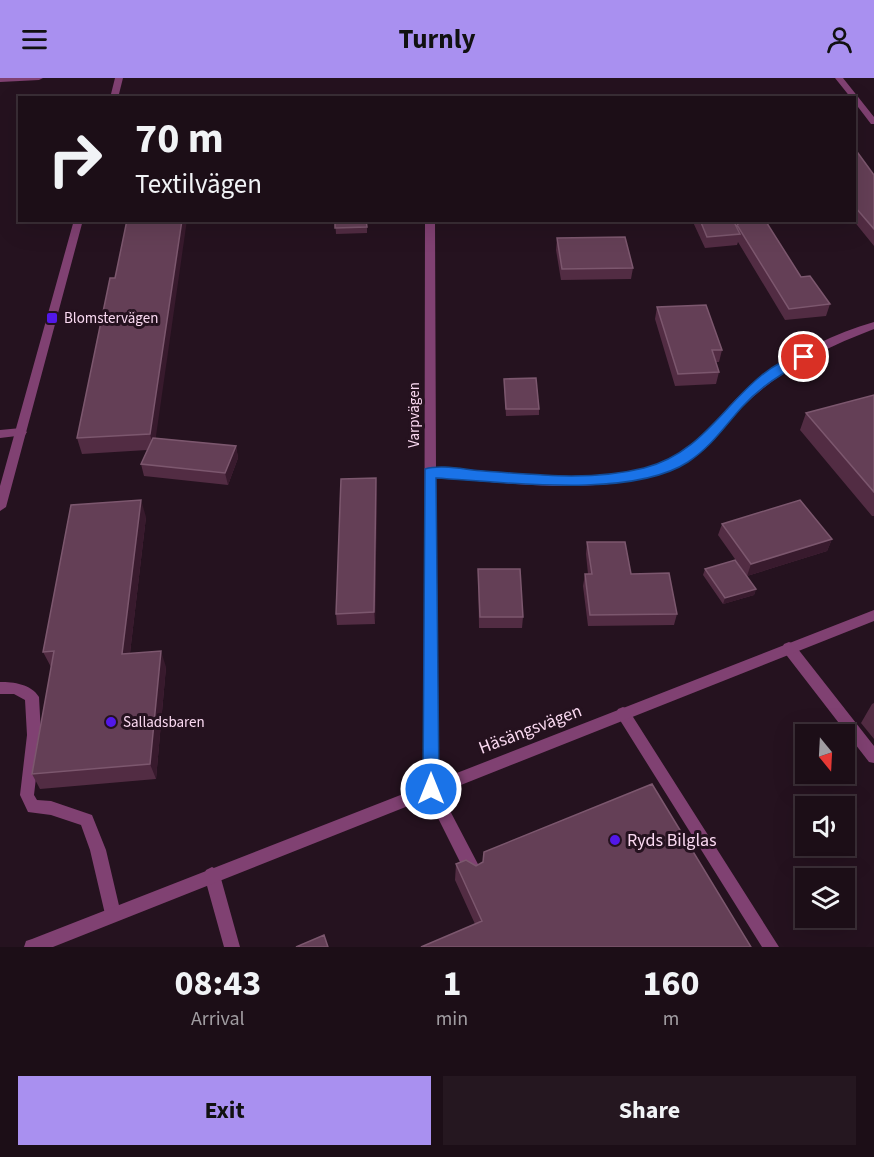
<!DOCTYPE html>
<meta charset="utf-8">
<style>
:root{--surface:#1c0e17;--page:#251720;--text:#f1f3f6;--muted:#a09ca1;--line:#3a2e36;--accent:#a990f0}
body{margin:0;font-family:"Source Sans 3",sans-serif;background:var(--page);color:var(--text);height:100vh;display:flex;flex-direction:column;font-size:22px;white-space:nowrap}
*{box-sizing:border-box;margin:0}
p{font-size:20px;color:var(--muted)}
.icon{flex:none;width:33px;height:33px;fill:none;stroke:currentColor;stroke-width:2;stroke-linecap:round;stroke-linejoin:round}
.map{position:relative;height:869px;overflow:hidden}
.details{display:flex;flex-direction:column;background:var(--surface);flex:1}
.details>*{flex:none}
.hud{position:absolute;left:18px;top:18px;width:838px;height:126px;border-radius:0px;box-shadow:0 6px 24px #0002,0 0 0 2px var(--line);background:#1c0e17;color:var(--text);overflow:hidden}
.needle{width:39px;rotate:162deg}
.controls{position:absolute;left:795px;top:646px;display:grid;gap:12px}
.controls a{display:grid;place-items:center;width:60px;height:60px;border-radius:0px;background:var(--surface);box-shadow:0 6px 24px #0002,0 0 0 2px var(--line);font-size:30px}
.pin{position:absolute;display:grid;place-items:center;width:51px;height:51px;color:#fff;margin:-26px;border:3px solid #fff;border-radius:50%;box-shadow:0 2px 6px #0007}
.me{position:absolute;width:66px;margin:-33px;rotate:0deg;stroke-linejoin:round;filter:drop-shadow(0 0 4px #0008)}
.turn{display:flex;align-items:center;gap:21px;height:126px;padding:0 18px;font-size:27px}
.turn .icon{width:78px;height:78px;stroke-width:2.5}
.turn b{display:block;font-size:42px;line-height:51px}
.eta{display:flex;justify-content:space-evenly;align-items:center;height:102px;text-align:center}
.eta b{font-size:36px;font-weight:700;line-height:42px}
.action{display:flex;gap:12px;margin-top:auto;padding:12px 18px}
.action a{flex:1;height:69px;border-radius:0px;background:var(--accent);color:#111;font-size:24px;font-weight:700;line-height:69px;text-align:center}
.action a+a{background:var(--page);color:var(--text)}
header{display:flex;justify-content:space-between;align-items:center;height:78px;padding:0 18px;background:var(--accent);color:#111;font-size:27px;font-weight:700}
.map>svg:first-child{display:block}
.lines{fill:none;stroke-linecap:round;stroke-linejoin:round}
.service{fill:#804172;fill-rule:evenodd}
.minor{fill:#804172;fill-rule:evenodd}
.tertiary{fill:#804172;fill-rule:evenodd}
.wall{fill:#522c43}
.shaded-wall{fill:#381a2d}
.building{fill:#643f56;stroke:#7c576e;stroke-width:1.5}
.route{fill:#1a73e8;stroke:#114b97;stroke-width:1.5}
.poi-dot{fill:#5218e9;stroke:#25121f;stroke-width:2}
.labels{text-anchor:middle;stroke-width:6;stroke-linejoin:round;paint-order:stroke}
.poi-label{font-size:15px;fill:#fbdaf2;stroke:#25121f;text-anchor:start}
.street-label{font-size:15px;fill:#fbdaf2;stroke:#25121f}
.near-street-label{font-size:18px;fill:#fbdaf2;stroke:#25121f}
.near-poi-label{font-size:18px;fill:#fbdaf2;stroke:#25121f;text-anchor:start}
</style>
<header><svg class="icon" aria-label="menu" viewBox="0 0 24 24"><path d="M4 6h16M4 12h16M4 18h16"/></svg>Turnly<svg class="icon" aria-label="person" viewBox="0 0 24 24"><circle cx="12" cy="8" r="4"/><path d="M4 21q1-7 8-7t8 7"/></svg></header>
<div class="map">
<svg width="874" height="869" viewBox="0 0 874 869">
<rect width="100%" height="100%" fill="#25121f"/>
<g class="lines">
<path class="service" d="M789,564L794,566L874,668V685L869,684L784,574L782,570L784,566Z
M0,604C14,604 31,606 39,619L41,657L34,717L37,722L51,723L92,737L106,772L121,836L119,842L113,844L107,842L105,836L90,772L81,747L51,737L28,734L20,717L27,657L25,622L14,616H0Z
M623,629L628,631L779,869H762L618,639L616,635L618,631Z
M431,704L436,706L480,790L482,795L480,800L474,803L468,800L426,716L424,711L426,706Z
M212,789L218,792L220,797L240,869H224L204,797L206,792Z"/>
<path class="minor" d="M0,0H43L39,2L0,4Z
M835,0H843L874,39V46H871L855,25V20H851Z
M425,142H435L436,391C509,395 612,413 678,378C703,365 717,340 736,321C774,286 825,258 874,244V251C827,269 782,291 745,326C725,344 711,369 687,383C617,423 514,404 436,400L438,711L436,716L431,718L426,716L424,711Z
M21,350L27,354L25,357L0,360V352Z"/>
<path class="tertiary" d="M115,0H123L118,20H110Z
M74,142H83L6,429L0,433V408Z
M874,532V543L53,869H24L26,863L32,861Z"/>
</g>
<path class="wall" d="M855,71L874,97V168L853,142H855Z
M335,142H367V155L336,156Z
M692,142H733L736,149L737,147L801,199L830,226L826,238L785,242L738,164L737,167L705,170Z
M557,160L633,190L631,201L561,202L556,172Z
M115,200L156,360L236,368L238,380L228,407L144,398L141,386L147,372L82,376L77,360Z
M657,229L722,272L719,284H716L719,294L716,306L675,308L655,241Z
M504,301L539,331V337L506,338Z
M874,317V438H872L800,352L806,335Z
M377,412L375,546L337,547L336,536Z
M146,439L130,575L166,589L156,701L40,711L32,696L51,589L43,574Z
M722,446L832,461L827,473L747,498L718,457Z
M587,464L631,496L677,536L674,547L588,548L583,508L585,496H588L586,476Z
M478,491L523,539L522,550H479Z
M705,491L756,511L754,517L723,526L703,497Z
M874,625V661L861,645L872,626Z
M456,786L476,788L751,869L475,846L455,802Z"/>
<path class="shaded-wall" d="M182,142H187L154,372L150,356Z
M236,368L238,380L228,407L225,395Z
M376,400L377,412L375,546L374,534Z
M141,422L146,439L128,592L122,576Z
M832,461L827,473L747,498L751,486Z
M756,511L754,517L723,526L725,520Z
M161,573L166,589L156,701L150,686Z"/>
<path class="building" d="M855,71L874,97V151L855,129Z
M127,142H182L150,356L77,360L110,200H115Z
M335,142H366L367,149L335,150Z
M700,142H733L740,156L707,159Z
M743,142H765L801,199L810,198L830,226L789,231L737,147Z
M625,159L633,190L562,191L557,160Z
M706,227L722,272H712L719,294L678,296L657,229Z
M536,300L539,331H506L504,301Z
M874,317V414L806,335Z
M153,360L236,368L225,395L141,386Z
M376,400L374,534L336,536L341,401Z
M141,422L122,576L161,573L150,686L32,696L54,573L43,574L71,427Z
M800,422L832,461L751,486L722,446Z
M587,464H625L631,496L669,495L677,536L590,537L585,496H592Z
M735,482L756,511L725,520L705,491Z
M478,491H520L523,539H480Z
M652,706L751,869H421L482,843L456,786L466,782L476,788L483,784L484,774Z
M324,857L328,869H296Z"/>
<path class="route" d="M804,275L810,279L808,282C783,294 761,308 742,329C724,349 711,369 688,384C631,421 503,404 436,400L439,711L437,716L431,719L425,716L423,711L425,391C442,386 466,392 484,393C537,397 592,403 644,390C717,372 735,294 804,275Z"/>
<g class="poi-dot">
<rect x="46" y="234" width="12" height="12" rx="3"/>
<circle cx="111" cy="644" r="6"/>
<circle cx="615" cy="762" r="6"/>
</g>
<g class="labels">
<g class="poi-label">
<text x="64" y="245">Blomstervägen</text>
<text x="123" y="649">Salladsbaren</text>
</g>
<g class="street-label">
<text transform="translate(414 337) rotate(-90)" y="5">Varpvägen</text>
</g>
<g class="near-street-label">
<text transform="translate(530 651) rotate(-21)" y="6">Häsängsvägen</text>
</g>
<g class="near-poi-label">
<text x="627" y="768">Ryds Bilglas</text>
</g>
</g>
</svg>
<div class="controls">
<a><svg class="needle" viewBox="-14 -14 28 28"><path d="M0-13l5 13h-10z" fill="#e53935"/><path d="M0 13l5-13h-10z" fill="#a09ca1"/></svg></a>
<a><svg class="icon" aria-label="sound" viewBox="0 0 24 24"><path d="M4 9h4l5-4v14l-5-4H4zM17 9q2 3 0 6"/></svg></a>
<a><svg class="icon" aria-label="layers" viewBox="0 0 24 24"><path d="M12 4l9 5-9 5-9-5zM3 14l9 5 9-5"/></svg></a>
</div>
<div class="pin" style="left:804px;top:279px;background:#d93025"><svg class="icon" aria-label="arrive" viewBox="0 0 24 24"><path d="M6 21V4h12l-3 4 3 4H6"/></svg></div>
<svg class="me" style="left:431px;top:711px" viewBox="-20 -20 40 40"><circle r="17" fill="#1a73e8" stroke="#fff" stroke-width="3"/><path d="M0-11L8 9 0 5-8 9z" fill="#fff"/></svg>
<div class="hud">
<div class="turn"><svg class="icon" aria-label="right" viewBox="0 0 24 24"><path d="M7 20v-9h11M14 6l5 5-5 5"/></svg><div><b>70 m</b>Textilvägen</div></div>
</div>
</div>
<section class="details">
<div class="eta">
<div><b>08:43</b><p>Arrival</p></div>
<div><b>1</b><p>min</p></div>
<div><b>160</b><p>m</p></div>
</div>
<div class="action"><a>Exit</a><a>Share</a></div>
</section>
